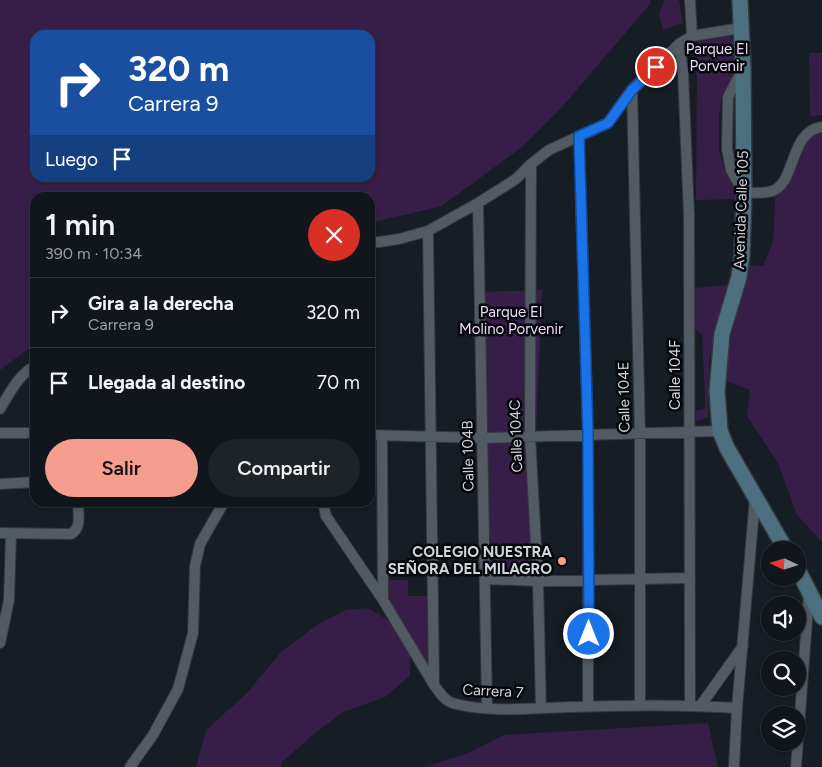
<!DOCTYPE html>
<html lang="es">
<meta charset="utf-8">
<style>
:root{--surface:#10161b;--page:#1e2328;--text:#f1f3f6;--muted:#9c9fa3;--line:#30353a;--accent:#f59d8e}
body{margin:0;font-family:Figtree,sans-serif;background:var(--page);color:var(--text);height:100vh;display:flex;flex-direction:column;font-size:19px;white-space:nowrap}
*{box-sizing:border-box;margin:0}
p{font-size:16px;color:var(--muted)}
.icon{flex:none;width:28px;height:28px;fill:none;stroke:currentColor;stroke-width:2;stroke-linecap:round;stroke-linejoin:round}
.map{position:relative;flex:1;overflow:hidden}
.panel{position:absolute;left:30px;top:192px;width:345px;height:315px;display:flex;flex-direction:column;background:var(--surface);border-radius:15px;box-shadow:0 1px 4px #0004,0 0 0 1px var(--line)}
.panel>*{flex:none}
.top-card{position:absolute;left:30px;top:30px;width:345px;height:152px;border-radius:15px;box-shadow:0 1px 4px #0004,0 0 0 1px var(--line);background:#1a4fa0;color:#fff;overflow:hidden}
.needle{width:32px;rotate:274deg}
.tools{position:absolute;left:761px;top:541px;display:grid;gap:10px}
.tools a{display:grid;place-items:center;width:45px;height:45px;border-radius:50%;background:var(--surface);box-shadow:0 1px 4px #0004,0 0 0 1px var(--line);font-size:25px}
.pin{position:absolute;display:grid;place-items:center;width:42px;height:42px;color:#fff;margin:-21px;border:2px solid #fff;border-radius:50%;box-shadow:0 1px 5px #0007}
.me{position:absolute;width:55px;margin:-28px;rotate:0deg;stroke-linejoin:round;filter:drop-shadow(0 0 4px #0008)}
.turn{display:flex;align-items:center;gap:18px;height:105px;padding:0 15px;font-size:22px}
.turn .icon{width:65px;height:65px;stroke-width:2.5}
.turn b{display:block;font-size:35px;line-height:42px}
.then{display:flex;align-items:center;height:48px;padding:0 15px;background:#0003;gap:10px;font-size:19px}
.round{display:grid;place-items:center;flex:none;width:52px;height:52px;border-radius:26px;background:var(--page)}
.headline{display:flex;align-items:center;justify-content:space-between;height:85px;padding:0 15px}
h1{font-size:30px;font-weight:600;line-height:38px}
.primary-button{display:flex;gap:10px;margin-top:auto;padding:10px 15px}
.primary-button a{flex:1;height:58px;border-radius:30px;background:var(--accent);color:#111;font-size:20px;font-weight:600;line-height:58px;text-align:center}
.primary-button a+a{background:var(--page);color:var(--text)}
ul{padding:0;list-style:none}
li{display:flex;align-items:center;gap:15px;height:70px;padding:0 15px;border-top:1px solid var(--line)}
li div{flex:1}
li b{display:block;font-size:19px}
li em{font-style:normal}
.map>svg:first-child{display:block}
.green{fill:#361e49;fill-rule:evenodd}
.lines{fill:none;stroke-linecap:round;stroke-linejoin:round}
.street-casing{stroke:#34383e;stroke-width:12}
.secondary-casing{stroke:#34383e;stroke-width:18}
.street{stroke:#525a63;stroke-width:10}
.secondary{stroke:#4d7081;stroke-width:15}
.route-casing{stroke:#114b97;stroke-width:12}
.route{stroke:#1a73e8;stroke-width:9}
.poi-dot{fill:#f59d8e;stroke:#05070a;stroke-width:2}
.labels{text-anchor:middle;stroke-width:5;stroke-linejoin:round;paint-order:stroke}
.park-label{font-size:15px;fill:#e9d8fa;stroke:#05070a}
.street-label{font-size:15px;fill:#d0d5da;stroke:#05070a}
.poi-label{font-size:15px;font-weight:bold;fill:#d0d5da;stroke:#05070a;text-anchor:end}
</style>
<div class="map">
<svg width="822" height="767" viewBox="0 0 822 767">
<rect width="100%" height="100%" fill="#161d24"/>
<path class="green" d="M0,0H650L651,3L562,107L522,147L442,206L370,223V198H35V344L0,370ZM35,35H370V178H35Z
M665,0H679L683,23L663,30L659,13Z
M729,35L732,39L735,47L736,63L730,85L721,102L719,117V149L728,178L733,181L742,199L696,200L697,42L700,37Z
M809,53H822V115L810,116Z
M822,129V542L797,515L778,463L747,416L750,390L722,379L739,301L749,265L763,266L773,241L775,202L774,193L809,133Z
M729,285L719,314L709,361L708,417L696,421V411L705,409V399L702,334L694,328L695,288Z
M542,290L536,437L539,580L485,578L482,292Z
M387,580H408V596H433L436,676C418,656 396,626 389,599C388,593 388,586 387,580Z
M368,608L391,622L410,653V676L385,697L343,712L313,735L282,762L281,767H196L206,730L247,693L281,652L318,624L346,610Z
M708,723L718,767H424L466,754L504,735Z"/>
<g class="lines">
<defs>
<path id="street" d="M690,0L692,36
M679,44L683,72L689,215L690,706
M742,70L728,97L727,149L731,170L744,193C753,192 764,194 772,191C796,184 789,131 822,127
M632,89L640,434V705
M579,136L588,435V706
M531,164L530,435L538,581L541,708
M478,203L487,708
M428,231L434,684
M370,242H379L399,239L428,231L478,203L516,179L531,164L549,150L608,123L632,89L679,44L692,36L741,28
M0,409C9,394 19,374 35,366
M0,433H35
M370,435L483,438L720,431
M382,436L383,600
M0,484L35,482
M323,502L326,516L383,600L434,685C440,693 445,702 456,704C492,713 533,708 570,707C625,705 681,704 737,708
M0,533L71,534C82,528 78,514 78,502
M485,579L538,581L690,578
M0,643L9,600L11,534
M701,705L743,646
M130,767L153,735L178,689L193,633L195,566L200,544L224,502
M734,767L737,708L755,498
M796,767L809,594"/>
<path id="secondary" d="M740,0L743,68L744,193L742,255L739,277L722,334L717,391L720,431L727,448L786,550
M798,570L822,617"/>
</defs>
<use href="#street" class="street-casing"/>
<use href="#secondary" class="secondary-casing"/>
<use href="#street" class="street"/>
<use href="#secondary" class="secondary"/>
</g>
<g class="lines">
<defs>
<path id="route" d="M589,634L588,435L579,136L608,123L632,90L656,67"/>
</defs>
<use href="#route" class="route-casing"/>
<use href="#route" class="route"/>
</g>
<circle class="poi-dot" cx="562" cy="561" r="5"/>
<g class="labels">
<g class="park-label">
<text x="717" y="54">Parque El<tspan x="717" dy="17">Porvenir</tspan></text>
<text x="511" y="317">Parque El<tspan x="511" dy="17">Molino Porvenir</tspan></text>
</g>
<g class="street-label">
<text transform="translate(741 210) rotate(-88)" y="5">Avenida Calle 105</text>
<text transform="translate(675 375) rotate(-90)" y="5">Calle 104F</text>
<text transform="translate(624 397) rotate(-91)" y="5">Calle 104E</text>
<text transform="translate(516 436) rotate(-92)" y="5">Calle 104C</text>
<text transform="translate(468 456) rotate(-91)" y="5">Calle 104B</text>
<text transform="translate(493 691) rotate(3)" y="5">Carrera 7</text>
</g>
<g class="poi-label">
<text x="552" y="557">COLEGIO NUESTRA<tspan x="552" dy="17">SEÑORA DEL MILAGRO</tspan></text>
</g>
</g>
</svg>
<div class="tools">
<a><svg class="needle" viewBox="-14 -14 28 28"><path d="M0-13l5 13h-10z" fill="#e53935"/><path d="M0 13l5-13h-10z" fill="#9c9fa3"/></svg></a>
<a><svg class="icon" aria-label="sound" viewBox="0 0 24 24"><path d="M4 9h4l5-4v14l-5-4H4zM17 9q2 3 0 6"/></svg></a>
<a><svg class="icon" aria-label="search" viewBox="0 0 24 24"><circle cx="10" cy="10" r="6"/><path d="M15 15l6 6"/></svg></a>
<a><svg class="icon" aria-label="layers" viewBox="0 0 24 24"><path d="M12 4l9 5-9 5-9-5zM3 14l9 5 9-5"/></svg></a>
</div>
<div class="pin" style="left:656px;top:67px;background:#d93025"><svg class="icon" aria-label="arrive" viewBox="0 0 24 24"><path d="M6 21V4h12l-3 4 3 4H6"/></svg></div>
<svg class="me" style="left:589px;top:634px" viewBox="-20 -20 40 40"><circle r="17" fill="#1a73e8" stroke="#fff" stroke-width="3"/><path d="M0-11L8 9 0 5-8 9z" fill="#fff"/></svg>
<div class="top-card">
<div class="turn"><svg class="icon" aria-label="right" viewBox="0 0 24 24"><path d="M7 20v-9h11M14 6l5 5-5 5"/></svg><div><b>320 m</b>Carrera 9</div></div>
<div class="then">Luego<svg class="icon" aria-label="arrive" viewBox="0 0 24 24"><path d="M6 21V4h12l-3 4 3 4H6"/></svg></div>
</div>
<section class="panel">
<div class="headline"><div><h1>1 min</h1><p>390 m · 10:34</p></div><a class="round" style="background:#d93025;color:#fff"><svg class="icon" aria-label="close" viewBox="0 0 24 24"><path d="M6 6l12 12M18 6L6 18"/></svg></a></div>
<ul>
<li><svg class="icon" aria-label="right" viewBox="0 0 24 24"><path d="M7 20v-9h11M14 6l5 5-5 5"/></svg><div><b>Gira a la derecha</b><p>Carrera 9</p></div><em>320 m</em></li>
<li><svg class="icon" aria-label="arrive" viewBox="0 0 24 24"><path d="M6 21V4h12l-3 4 3 4H6"/></svg><div><b>Llegada al destino</b></div><em>70 m</em></li>
</ul>
<div class="primary-button"><a>Salir</a><a>Compartir</a></div>
</section>
</div>
